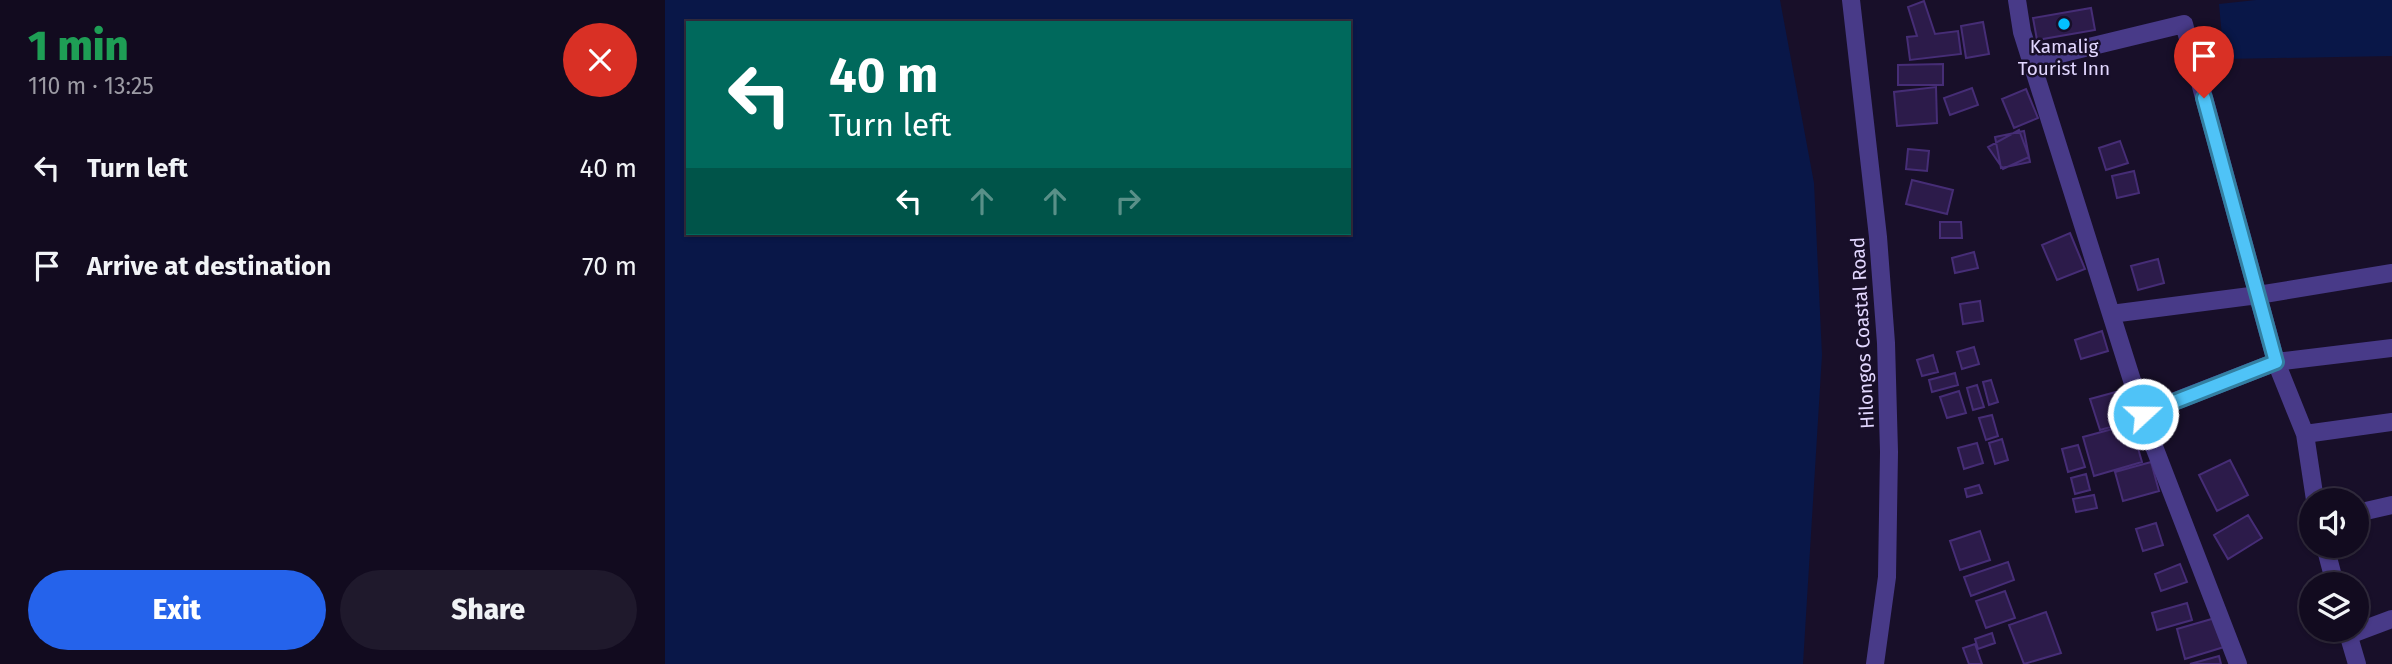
<!DOCTYPE html>
<meta charset="utf-8">
<style>
:root{--surface:#120b1f;--page:#1f192c;--text:#f1f3f6;--muted:#9c9ba4;--line:#312b3d;--accent:#2563eb}
body{margin:0;font-family:"Fira Sans",sans-serif;background:var(--page);color:var(--text);height:100vh;display:flex;flex-direction:column;font-size:26px;white-space:nowrap}
*{box-sizing:border-box;margin:0}
p{font-size:23px;color:var(--muted)}
.icon{flex:none;width:38px;height:38px;fill:none;stroke:currentColor;stroke-width:2;stroke-linecap:round;stroke-linejoin:round}
.map{position:relative;flex:1;overflow:hidden}
.details{display:flex;flex-direction:column;background:var(--surface);width:665px}
.details>*{flex:none}
.banner{position:absolute;left:21px;top:21px;width:665px;height:214px;border-radius:0px;box-shadow:0 2px 5px #0004,0 0 0 2px var(--line);background:#00695c;color:#fff;overflow:hidden}
.tools{position:absolute;left:1634px;top:488px;display:grid;gap:14px}
.tools a{display:grid;place-items:center;width:70px;height:70px;border-radius:50%;background:var(--surface);box-shadow:0 2px 5px #0004,0 0 0 2px var(--line);font-size:35px}
.pin{position:absolute;display:grid;place-items:center;width:60px;height:60px;color:#fff;margin:-72px -30px;border-radius:50% 50% 50% 0;rotate:-45deg;box-shadow:0 0 7px #0007}
.pin .icon{rotate:45deg}
.me{position:absolute;width:77px;margin:-38px;rotate:69deg;stroke-linejoin:round;filter:drop-shadow(0 0 5px #0008)}
.turn{display:flex;align-items:center;gap:24px;height:147px;padding:0 28px;font-size:32px}
.turn .icon{width:91px;height:91px;stroke-width:2.5}
.turn b{display:block;font-size:49px;line-height:60px}
.lanes{display:flex;align-items:center;height:66px;padding:0 28px;background:#0003;justify-content:center;gap:35px;direction:ltr}
.lanes .off{opacity:.35}
.round{display:grid;place-items:center;flex:none;width:74px;height:74px;border-radius:37px;background:var(--page)}
.summary{display:flex;align-items:center;justify-content:space-between;height:119px;padding:0 28px}
h1{font-size:42px;font-weight:800;line-height:52px;color:#1e9e55}
.button{display:flex;gap:14px;margin-top:auto;padding:14px 28px}
.button a{flex:1;height:80px;border-radius:42px;background:var(--accent);color:#fff;font-size:28px;font-weight:800;line-height:80px;text-align:center}
.button a+a{background:var(--page);color:var(--text)}
ul{padding:0;list-style:none}
li{display:flex;align-items:center;gap:21px;height:98px;padding:0 28px}
li div{flex:1}
li b{display:block;font-size:26px}
li em{font-style:normal}
main{display:flex;flex:1;min-height:0}
.map>svg:first-child{display:block}
.water{fill:#091748;fill-rule:evenodd}
.building{fill:#2c1b4a;stroke:#462d76;stroke-width:2}
.lines{fill:none;stroke-linecap:round;stroke-linejoin:round}
.minor{stroke:#483a88;stroke-width:18}
.route-casing{stroke:#337fa1;stroke-width:18}
.route{stroke:#4fc3f7;stroke-width:12}
.poi-dot{fill:#03c0ff;stroke:#180f29;stroke-width:2.5}
.labels{text-anchor:middle;stroke-width:5;stroke-linejoin:round;paint-order:stroke}
.poi-label{font-size:19px;fill:#e2d7ff;stroke:#180f29}
.street-label{font-size:19px;fill:#e2d7ff;stroke:#180f29}
</style>
<main>
<section class="details">
<div class="summary"><div><h1>1 min</h1><p>110 m · 13:25</p></div><a class="round" style="background:#d93025;color:#fff"><svg class="icon" aria-label="close" viewBox="0 0 24 24"><path d="M6 6l12 12M18 6L6 18"/></svg></a></div>
<ul>
<li><svg class="icon" aria-label="left" viewBox="0 0 24 24"><path d="M17 20v-9H6M10 6l-5 5 5 5"/></svg><div><b>Turn left</b></div><em>40 m</em></li>
<li><svg class="icon" aria-label="arrive" viewBox="0 0 24 24"><path d="M6 21V4h12l-3 4 3 4H6"/></svg><div><b>Arrive at destination</b></div><em>70 m</em></li>
</ul>
<div class="button"><a>Exit</a><a>Share</a></div>
</section>
<div class="map">
<svg width="1727" height="664" viewBox="0 0 1727 664">
<rect width="100%" height="100%" fill="#180f29"/>
<path class="water" d="M0,0H1115L1149,183L1157,355L1138,664H0ZM23,23H684V233H23Z
M1591,0H1727V56L1559,59L1554,4Z"/>
<path class="building" d="M1259,1L1270,34L1293,31L1296,54L1245,60L1242,37L1252,36L1243,7Z
M1426,8L1430,30L1372,40L1368,18Z
M1318,22L1324,54L1301,58L1296,26Z
M1278,64V85H1233V65Z
M1271,87L1272,123L1232,126L1229,92Z
M1307,88L1313,105L1285,115L1279,98Z
M1361,89L1373,118L1349,128L1337,99Z
M1354,130L1364,157L1338,169L1323,147Z
M1359,131L1365,162L1336,168L1330,137Z
M1455,141L1463,163L1441,170L1434,148Z
M1243,149L1264,151L1262,171L1241,169Z
M1469,171L1474,193L1452,198L1447,176Z
M1247,180L1288,190L1282,214L1241,204Z
M1275,222H1296L1297,238H1275Z
M1405,233L1420,269L1392,280L1377,245Z
M1309,252L1313,268L1290,273L1287,258Z
M1493,259L1499,283L1473,290L1466,266Z
M1315,301L1318,321L1298,324L1295,304Z
M1437,331L1443,351L1416,359L1410,340Z
M1309,347L1314,364L1297,369L1292,352Z
M1268,355L1273,372L1257,376L1252,360Z
M1290,373L1293,385L1267,392L1264,380Z
M1326,380L1333,402L1324,405L1318,382Z
M1312,385L1319,407L1308,410L1302,388Z
M1462,389L1471,420L1435,430L1425,399Z
M1294,391L1301,413L1282,418L1275,397Z
M1327,415L1333,436L1321,440L1314,418Z
M1466,424L1477,462L1429,476L1418,437Z
M1337,439L1343,460L1330,464L1324,443Z
M1312,443L1318,463L1299,469L1293,448Z
M1413,445L1420,467L1403,472L1397,449Z
M1565,460L1583,495L1552,511L1534,475Z
M1486,462L1494,491L1458,501L1450,472Z
M1421,474L1425,490L1410,494L1406,478Z
M1314,485L1317,493L1302,497L1300,489Z
M1429,495L1432,508L1411,512L1408,499Z
M1583,515L1597,538L1563,559L1549,535Z
M1491,523L1498,545L1478,551L1471,529Z
M1315,531L1325,560L1295,570L1285,541Z
M1343,562L1349,580L1306,596L1299,577Z
M1515,564L1522,582L1496,591L1490,574Z
M1340,591L1350,618L1321,628L1311,601Z
M1522,603L1527,620L1492,630L1487,613Z
M1381,612L1396,653L1359,664L1344,625Z
M1550,618L1559,647L1520,659L1512,629Z
M1327,633L1330,643L1313,649L1310,639Z
M1310,644L1317,664H1304L1298,648Z
M1554,656L1556,664H1525Z"/>
<g class="lines">
<path class="minor" d="M1186,0L1213,237L1221,343L1224,452L1222,577L1210,664
M1352,0L1357,32L1483,431L1573,664
M1366,61L1519,24L1611,362L1640,434L1650,500
M1446,314L1593,295L1727,273
M1477,414L1611,362L1727,348
M1640,434L1727,422
M1692,513L1727,505
M1660,546L1670,584
M1682,630L1692,664
M1684,635L1727,619"/>
</g>
<g class="lines">
<defs>
<path id="route" d="M1478,414L1611,362L1539,98"/>
</defs>
<use href="#route" class="route-casing"/>
<use href="#route" class="route"/>
</g>
<circle class="poi-dot" cx="1399" cy="24" r="7"/>
<g class="labels">
<g class="poi-label">
<text x="1399" y="53">Kamalig<tspan x="1399" dy="22">Tourist Inn</tspan></text>
</g>
<g class="street-label">
<text transform="translate(1197 333) rotate(-93)" y="7">Hilongos Coastal Road</text>
</g>
</g>
</svg>
<div class="tools">
<a><svg class="icon" aria-label="sound" viewBox="0 0 24 24"><path d="M4 9h4l5-4v14l-5-4H4zM17 9q2 3 0 6"/></svg></a>
<a><svg class="icon" aria-label="layers" viewBox="0 0 24 24"><path d="M12 4l9 5-9 5-9-5zM3 14l9 5 9-5"/></svg></a>
</div>
<div class="pin" style="left:1539px;top:98px;background:#d93025"><svg class="icon" aria-label="arrive" viewBox="0 0 24 24"><path d="M6 21V4h12l-3 4 3 4H6"/></svg></div>
<svg class="me" style="left:1478px;top:414px" viewBox="-20 -20 40 40"><circle r="17" fill="#4fc3f7" stroke="#fff" stroke-width="3"/><path d="M0-11L8 9 0 5-8 9z" fill="#fff"/></svg>
<div class="banner">
<div class="turn"><svg class="icon" aria-label="left" viewBox="0 0 24 24"><path d="M17 20v-9H6M10 6l-5 5 5 5"/></svg><div><b>40 m</b>Turn left</div></div>
<div class="lanes"><svg class="icon" aria-label="left" viewBox="0 0 24 24"><path d="M17 20v-9H6M10 6l-5 5 5 5"/></svg><svg class="icon off" aria-label="ahead" viewBox="0 0 24 24"><path d="M12 20V5M6 11l6-6 6 6"/></svg><svg class="icon off" aria-label="ahead" viewBox="0 0 24 24"><path d="M12 20V5M6 11l6-6 6 6"/></svg><svg class="icon off" aria-label="right" viewBox="0 0 24 24"><path d="M7 20v-9h11M14 6l5 5-5 5"/></svg></div>
</div>
</div>
</main>
